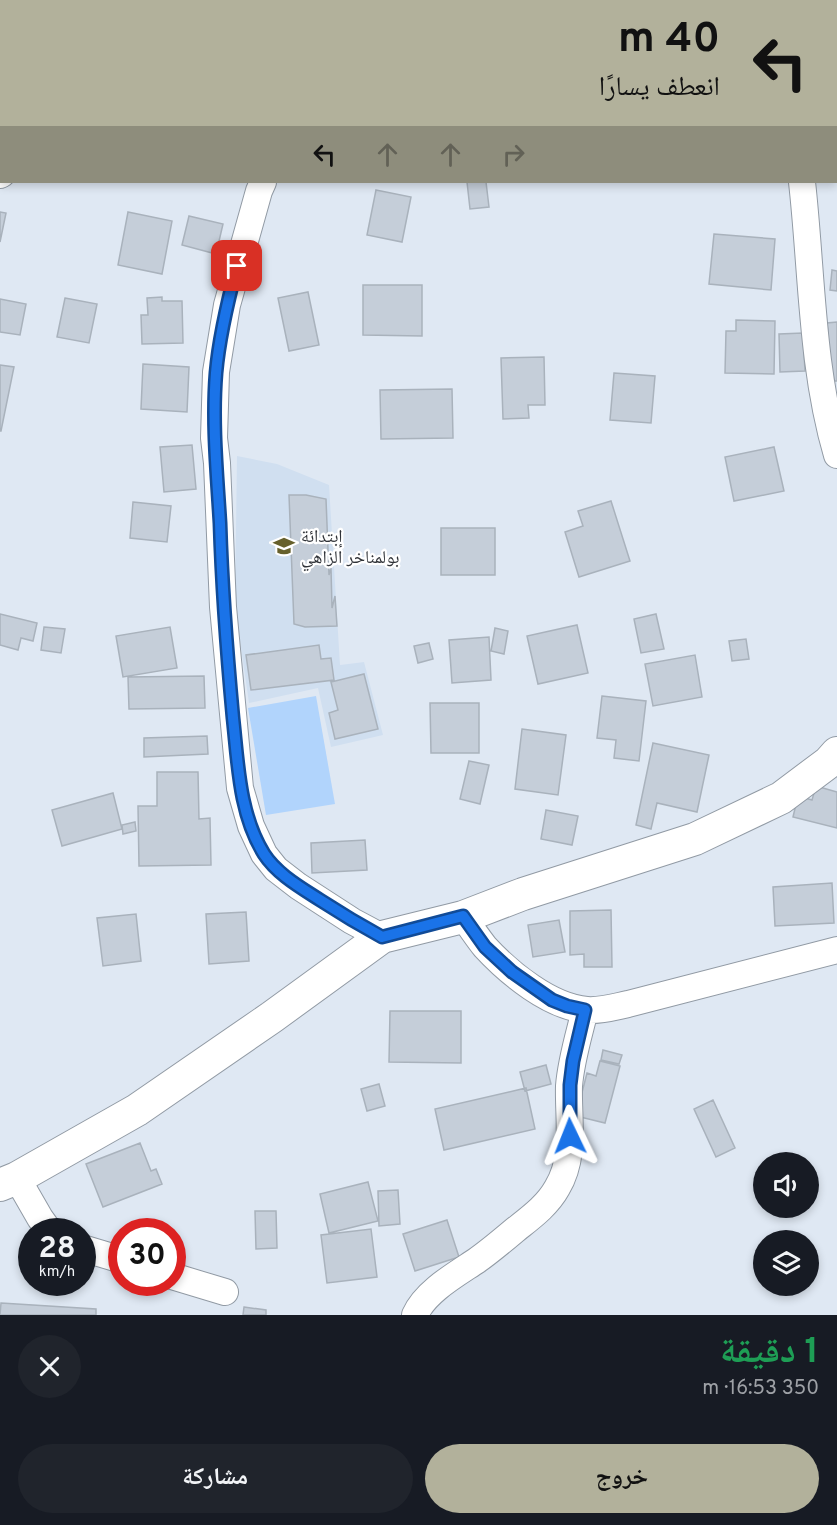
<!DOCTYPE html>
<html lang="ar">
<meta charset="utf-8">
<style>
:root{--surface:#171b24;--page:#20242c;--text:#f1f3f6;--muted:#9ea1a6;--accent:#b2b19b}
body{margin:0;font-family:Overpass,"Noto Naskh Arabic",sans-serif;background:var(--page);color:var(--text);direction:rtl;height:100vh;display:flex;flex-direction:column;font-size:22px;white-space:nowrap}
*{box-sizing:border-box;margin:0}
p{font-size:20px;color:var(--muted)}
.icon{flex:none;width:33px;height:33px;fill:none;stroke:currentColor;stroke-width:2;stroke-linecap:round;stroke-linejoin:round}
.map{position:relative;height:1315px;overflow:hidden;direction:ltr}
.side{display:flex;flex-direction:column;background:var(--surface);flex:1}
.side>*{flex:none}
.top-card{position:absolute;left:0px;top:0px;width:837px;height:183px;box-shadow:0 3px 9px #0003;direction:rtl;background:#b2b19b;color:#111;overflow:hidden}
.fabs{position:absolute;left:753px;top:1152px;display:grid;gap:12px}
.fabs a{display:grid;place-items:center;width:66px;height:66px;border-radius:50%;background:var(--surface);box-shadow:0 3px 9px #0003;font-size:30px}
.speed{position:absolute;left:18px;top:1218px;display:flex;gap:12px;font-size:30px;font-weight:700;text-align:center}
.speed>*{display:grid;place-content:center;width:78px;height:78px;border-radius:50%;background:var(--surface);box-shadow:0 3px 9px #0003;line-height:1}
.speed small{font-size:15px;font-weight:400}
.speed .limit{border:9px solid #d22;background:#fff;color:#111}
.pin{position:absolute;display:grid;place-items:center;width:51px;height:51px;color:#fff;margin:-26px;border-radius:12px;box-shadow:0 3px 9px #0006}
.me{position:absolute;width:66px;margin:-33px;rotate:358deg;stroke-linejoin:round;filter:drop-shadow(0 0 4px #0008)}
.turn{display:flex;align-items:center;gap:21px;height:126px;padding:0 18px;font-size:27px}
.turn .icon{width:78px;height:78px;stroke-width:2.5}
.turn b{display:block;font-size:42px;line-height:51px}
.lanes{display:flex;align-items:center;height:57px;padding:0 18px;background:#0003;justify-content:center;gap:30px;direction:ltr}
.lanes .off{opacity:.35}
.round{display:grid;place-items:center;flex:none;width:63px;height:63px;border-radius:32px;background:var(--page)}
.headline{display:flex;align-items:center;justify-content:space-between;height:102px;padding:0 18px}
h1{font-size:36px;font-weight:700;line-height:45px;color:#1e9e55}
.action{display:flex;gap:12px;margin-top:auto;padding:12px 18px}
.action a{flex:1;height:69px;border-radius:36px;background:var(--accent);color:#111;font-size:24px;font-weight:700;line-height:69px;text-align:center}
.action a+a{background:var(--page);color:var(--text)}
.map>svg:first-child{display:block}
.built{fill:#d0dff0}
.green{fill:#b1d4fc}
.building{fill:#c5ced9;stroke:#a9b2bc;stroke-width:1.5}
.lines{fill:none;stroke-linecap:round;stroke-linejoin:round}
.minor-casing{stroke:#919aa4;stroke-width:28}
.tertiary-casing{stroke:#919aa4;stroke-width:34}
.minor{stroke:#fff;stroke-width:26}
.tertiary{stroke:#fff;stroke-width:32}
.route-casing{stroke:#114b97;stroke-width:15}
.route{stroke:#1a73e8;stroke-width:10}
.labels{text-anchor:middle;stroke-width:4.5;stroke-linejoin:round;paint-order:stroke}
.poi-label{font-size:18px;fill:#303338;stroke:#fff;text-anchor:start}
</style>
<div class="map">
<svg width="837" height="1315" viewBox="0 0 837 1315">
<rect width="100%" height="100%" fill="#dfe8f3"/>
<path class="built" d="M237,456L277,464L329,485L340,665L364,662L383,735L331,747L318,688L249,703L235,606Z"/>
<path class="green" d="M316,696L335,804L266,815L248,708Z"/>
<path class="building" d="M0,0H60V2H2V26H0Z
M470,0H495L494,2H469Z
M836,14L837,15V61H836Z
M467,182H486L489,207L470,209Z
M376,190L411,197L402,242L367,235Z
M0,212L6,213L0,242Z
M128,212L172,221L162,274L118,265Z
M189,216L223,224L216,254L182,245Z
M714,234L775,239L771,290L709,284Z
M832,270L837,271V291L830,290Z
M363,285H422V336L363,335Z
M308,292L319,345L289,351L278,298Z
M162,297V301H182L183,343L142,344L141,315H148L147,298Z
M65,298L97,304L89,343L57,337Z
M0,299L26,304L20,335L0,332Z
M736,320L775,321L774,374L725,373L726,331H736Z
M837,322V381H832L827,323Z
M803,333L805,371L780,372L779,334Z
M544,357L545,405H528L529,418L503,419L501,358Z
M143,364L189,367L187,412L141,409Z
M0,365L14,367L1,431H0Z
M614,373L655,376L651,423L610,420Z
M452,389L453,438L381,439L380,390Z
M192,445L196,489L164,492L160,447Z
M774,447L784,491L734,501L725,457Z
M289,495H306L326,499L329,575L331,568L332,608L335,596L337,626L305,627L294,624Z
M611,501L630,561L579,577L565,532L583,526L578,511Z
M133,502L171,506L167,542L130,538Z
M441,528H495V575H441Z
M0,614L37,623L33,641L21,638L18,650L0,645Z
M656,614L664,649L641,653L634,619Z
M577,625L588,673L538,684L527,636Z
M44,627L65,629L61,653L41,650Z
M170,627L177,668L123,677L116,636Z
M495,628L508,631L504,654L491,651Z
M489,637L491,680L452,683L449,640Z
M746,639L749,659L732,661L729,641Z
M429,643L433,659L418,663L414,646Z
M319,645L321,659L331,658L334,680L251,690L246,655Z
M695,655L702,697L653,706L645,664Z
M364,674L378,729L335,739L329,713L338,710L331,682Z
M204,676L205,708L129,709L128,677Z
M602,696L646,701L639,761L614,758L616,740L597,738Z
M430,703H479V753H431Z
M522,729L566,735L558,795L515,789Z
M207,736L208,754L144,757V738Z
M653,743L709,755L697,812L657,803L651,829L636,825Z
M469,761L489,765L480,804L460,799Z
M157,772H198L199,819L210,818L211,865L139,866L138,806H157Z
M816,786L837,792V828L793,817L798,796L812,800Z
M113,793L122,829L62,846L52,810Z
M546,810L578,816L572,845L541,839Z
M135,822L136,831L123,834L122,825Z
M365,840L367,870L312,873L311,843Z
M832,883L834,923L775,926L773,887Z
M611,910L612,967H584V954L570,955V911Z
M246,912L249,961L209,964L206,914Z
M136,914L141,961L103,966L97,918Z
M559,920L565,952L533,957L528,925Z
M390,1011H461V1063L389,1062Z
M603,1050L622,1055L619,1064L601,1060Z
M600,1061L620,1066L605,1123L576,1116L587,1073L596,1076Z
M546,1065L551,1084L525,1091L520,1072Z
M379,1084L385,1106L367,1111L361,1089Z
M526,1088L535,1129L444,1150L435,1109Z
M713,1100L735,1148L716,1157L694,1109Z
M140,1143L151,1171L156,1169L162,1184L103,1207L86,1164Z
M368,1182L378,1221L329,1233L320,1194Z
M398,1190L400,1224L379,1226L378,1191Z
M255,1211H276L277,1248L256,1249Z
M447,1220L459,1257L415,1271L403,1234Z
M371,1229L377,1277L327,1283L321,1235Z
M1,1303L96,1309V1315H0Z
M244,1307L266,1310V1315H243Z"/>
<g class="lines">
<defs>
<path id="minor" d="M80,0V2
M100,2L104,0
M327,2L328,0
M0,48L2,47
M0,175L2,174
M263,182L259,191L227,305L216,372L214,438L217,463L223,607L240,788L251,826L264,854L276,869L298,886L352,921L382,937
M802,182C812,271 811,367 837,455
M463,917C470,926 477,937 485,947C509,973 550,1007 587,1010C601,1011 614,1007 628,1004L837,950
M17,1178L40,1218L50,1232
M82,1248L122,1260
M172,1276L225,1292
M415,1315C425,1292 455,1275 476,1261C489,1252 502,1241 515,1230C530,1218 547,1206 557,1188C576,1157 568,1120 569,1086C571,1060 579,1035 585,1010"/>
<path id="tertiary" d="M0,1185L17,1178L137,1110L272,1017L382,937L463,917L523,894L695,839L781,798L829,762L837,753"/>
</defs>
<use href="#minor" class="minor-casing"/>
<use href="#tertiary" class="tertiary-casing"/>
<use href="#minor" class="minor"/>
<use href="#tertiary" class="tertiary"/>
</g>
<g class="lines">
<defs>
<path id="route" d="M237,266C228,300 219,338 216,373C212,423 217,473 220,523C222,588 227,653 233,718C238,763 239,814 264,854C277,874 300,887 320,900C340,913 360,925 382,937L463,916L485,947L512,972L552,1000L567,1006L585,1010L573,1061L570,1085V1136"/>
</defs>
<use href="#route" class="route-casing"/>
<use href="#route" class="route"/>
</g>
<defs>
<symbol id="school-bare" viewBox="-9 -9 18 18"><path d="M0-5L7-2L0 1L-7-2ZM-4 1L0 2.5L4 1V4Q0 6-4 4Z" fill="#66602c" stroke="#fff" stroke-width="2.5" paint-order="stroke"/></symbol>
</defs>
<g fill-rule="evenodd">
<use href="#school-bare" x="269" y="531" width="30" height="30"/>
</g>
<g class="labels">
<g class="poi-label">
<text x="301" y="542">إبتدائة<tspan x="301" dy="21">بولمناخر الزاهي</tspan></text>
</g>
</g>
</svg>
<div class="fabs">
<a><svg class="icon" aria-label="sound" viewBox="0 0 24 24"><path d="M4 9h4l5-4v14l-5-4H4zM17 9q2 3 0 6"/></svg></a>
<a><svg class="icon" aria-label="layers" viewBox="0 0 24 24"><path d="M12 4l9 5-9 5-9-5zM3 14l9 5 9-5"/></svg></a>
</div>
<div class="speed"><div>28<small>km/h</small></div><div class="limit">30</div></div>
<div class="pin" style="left:237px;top:266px;background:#d93025"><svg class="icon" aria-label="arrive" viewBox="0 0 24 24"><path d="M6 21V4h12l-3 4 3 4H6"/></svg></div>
<svg class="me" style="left:570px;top:1136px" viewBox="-20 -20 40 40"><path d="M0-17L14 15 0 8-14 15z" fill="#1a73e8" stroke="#fff" stroke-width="4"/></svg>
<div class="top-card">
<div class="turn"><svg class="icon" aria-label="left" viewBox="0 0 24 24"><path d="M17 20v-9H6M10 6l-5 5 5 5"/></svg><div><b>40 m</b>انعطف يسارًا</div></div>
<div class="lanes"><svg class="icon" aria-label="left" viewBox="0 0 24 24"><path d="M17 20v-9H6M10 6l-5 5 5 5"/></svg><svg class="icon off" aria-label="ahead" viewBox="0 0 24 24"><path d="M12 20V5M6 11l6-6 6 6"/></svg><svg class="icon off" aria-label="ahead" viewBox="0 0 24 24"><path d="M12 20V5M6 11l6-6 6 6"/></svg><svg class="icon off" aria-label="right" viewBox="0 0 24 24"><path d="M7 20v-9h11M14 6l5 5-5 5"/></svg></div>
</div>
</div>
<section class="side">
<div class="headline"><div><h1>1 دقيقة</h1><p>350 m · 16:53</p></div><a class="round"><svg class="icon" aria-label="close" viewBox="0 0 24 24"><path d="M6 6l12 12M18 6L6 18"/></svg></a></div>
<div class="action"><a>خروج</a><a>مشاركة</a></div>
</section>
